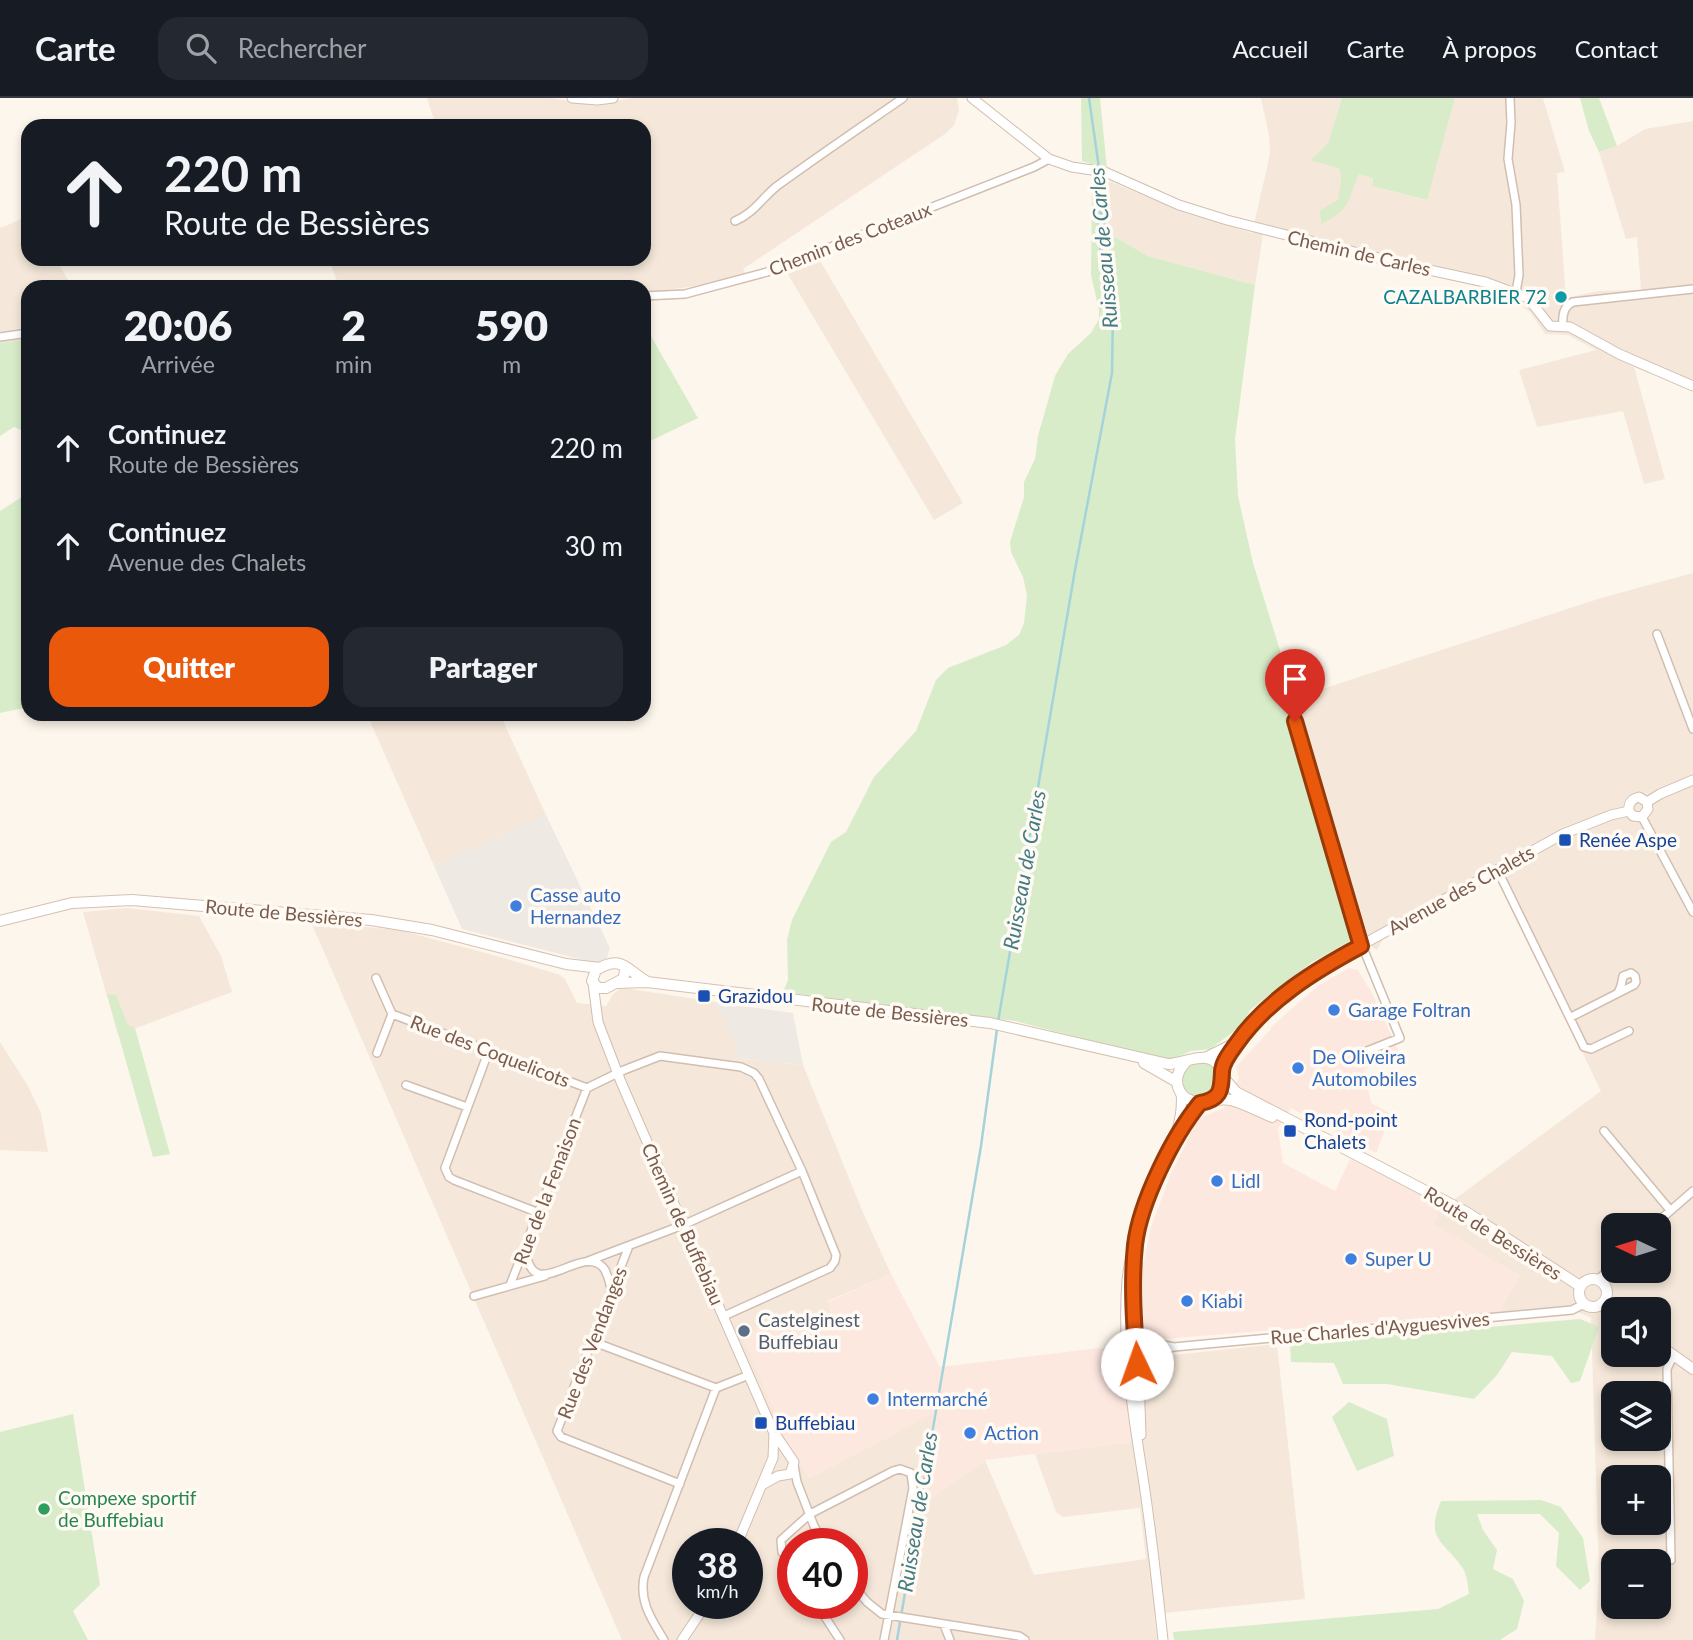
<!DOCTYPE html>
<html lang="fr">
<meta charset="utf-8">
<style>
:root{--surface:#171b24;--page:#242831;--text:#f1f3f6;--muted:#9ea1a6;--line:#363941;--accent:#ea580c}
body{margin:0;font-family:Lato,sans-serif;background:var(--page);color:var(--text);height:100vh;display:flex;flex-direction:column;font-size:26px;white-space:nowrap}
*{box-sizing:border-box;margin:0}
p{font-size:23px;color:var(--muted)}
.icon{flex:none;width:38px;height:38px;fill:none;stroke:currentColor;stroke-width:2;stroke-linecap:round;stroke-linejoin:round}
.map{position:relative;flex:1;overflow:hidden}
.side{position:absolute;left:21px;top:182px;width:630px;height:441px;display:flex;flex-direction:column;background:var(--surface);border-radius:21px;box-shadow:0 4px 10px #0003}
.side>*{flex:none}
.banner{position:absolute;left:21px;top:21px;width:630px;height:147px;border-radius:21px;box-shadow:0 4px 10px #0003;background:#171b24;color:var(--text);overflow:hidden}
.needle{width:46px;rotate:274deg}
.fabs{position:absolute;left:1601px;top:1115px;display:grid;gap:14px}
.fabs a{display:grid;place-items:center;width:70px;height:70px;border-radius:14px;background:var(--surface);box-shadow:0 4px 10px #0003;font-size:35px}
.speed{position:absolute;left:672px;top:1430px;display:flex;gap:14px;font-size:35px;font-weight:700;text-align:center}
.speed>*{display:grid;place-content:center;width:91px;height:91px;border-radius:50%;background:var(--surface);box-shadow:0 4px 10px #0003;line-height:1}
.speed small{font-size:18px;font-weight:400}
.speed .limit{border:10px solid #d22;background:#fff;color:#111}
.pin{position:absolute;display:grid;place-items:center;width:60px;height:60px;color:#fff;margin:-72px -30px;border-radius:50% 50% 50% 0;rotate:-45deg;box-shadow:0 0 7px #0007}
.pin .icon{rotate:45deg}
.me{position:absolute;width:77px;margin:-38px;rotate:357deg;stroke-linejoin:round;filter:drop-shadow(0 0 5px #0008)}
.turn{display:flex;align-items:center;gap:24px;height:147px;padding:0 28px;font-size:32px}
.turn .icon{width:91px;height:91px;stroke-width:2.5}
.turn b{display:block;font-size:49px;line-height:60px}
.eta{display:flex;justify-content:space-evenly;align-items:center;height:119px;text-align:center}
.eta b{font-size:42px;font-weight:800;line-height:49px}
.primary-button{display:flex;gap:14px;margin-top:auto;padding:14px 28px}
.primary-button a{flex:1;height:80px;border-radius:21px;background:var(--accent);color:#fff;font-size:28px;font-weight:800;line-height:80px;text-align:center}
.primary-button a+a{background:var(--page);color:var(--text)}
ul{padding:0;list-style:none}
li{display:flex;align-items:center;gap:21px;height:98px;padding:0 28px}
li div{flex:1}
li b{display:block;font-size:26px}
li em{font-style:normal}
header{display:flex;align-items:center;gap:42px;box-sizing:border-box;height:98px;padding:0 35px;background:var(--surface);border-bottom:2px solid var(--line)}
header strong{font-size:33px}
nav{display:flex;gap:38px;margin-inline-start:auto;font-size:24px}
.search{width:490px;height:63px;background:var(--page);display:flex;align-items:center;gap:18px;box-sizing:border-box;padding:0 24px;border-radius:21px;color:var(--muted);font-size:26px}
.map>svg:first-child{display:block}
.residential{fill:#f5e8da;fill-rule:evenodd}
.commercial{fill:#fde8e0}
.industrial{fill:#efe9e4}
.green{fill:#d8ecc9}
.water{fill:#bfe3e8;stroke:#a5d3da;stroke-width:2}
.lines{fill:none;stroke-linecap:round;stroke-linejoin:round}
.stream{stroke:#a5d3da;stroke-width:2.5}
.minor-casing{stroke:#d1beb0;stroke-width:10}
.tertiary-casing{stroke:#d1beb0;stroke-width:11}
.secondary-casing{stroke:#d6c0b0;stroke-width:12}
.minor{stroke:#fff;stroke-width:7}
.tertiary{stroke:#fff;stroke-width:9}
.secondary{stroke:#fff;stroke-width:10}
.route-casing{stroke:#983908;stroke-width:18}
.route{stroke:#ea580c;stroke-width:12}
.culture-dot{fill:#0f9aa8;stroke:#fffaf3;stroke-width:2.5}
.transit-dot{fill:#1a4fb4;stroke:#fffaf3;stroke-width:2.5}
.shop-dot{fill:#3f7fe0;stroke:#fffaf3;stroke-width:2.5}
.service-dot{fill:#5c6f8a;stroke:#fffaf3;stroke-width:2.5}
.leisure-dot{fill:#2e9e5b;stroke:#fffaf3;stroke-width:2.5}
.labels{text-anchor:middle;stroke-width:7;stroke-linejoin:round;paint-order:stroke}
.street-label{font-size:19px;fill:#7a5c4d;stroke:#fffaf3}
.culture-label{font-size:19px;fill:#0d838f;stroke:#fffaf3;text-anchor:end}
.transit-label{font-size:19px;fill:#164399;stroke:#fffaf3;text-anchor:start}
.shop-label{font-size:19px;fill:#366cbe;stroke:#fffaf3;text-anchor:start}
.service-label{font-size:19px;fill:#4e5e75;stroke:#fffaf3;text-anchor:start}
.leisure-label{font-size:19px;fill:#27864d;stroke:#fffaf3;text-anchor:start}
.water-label{font-size:21px;font-style:italic;fill:#437c86;stroke:#fffaf3}
</style>
<header>
<strong>Carte</strong>
<div class="search"><svg class="icon" aria-label="search" viewBox="0 0 24 24"><circle cx="10" cy="10" r="6"/><path d="M15 15l6 6"/></svg>Rechercher</div>
<nav><a>Accueil</a><a>Carte</a><a>À propos</a><a>Contact</a></nav>
</header>
<div class="map">
<svg width="1693" height="1542" viewBox="0 0 1693 1542">
<rect width="100%" height="100%" fill="#fdf6ec"/>
<path class="residential" d="M427,0H548L596,6L634,0H957L959,12L954,27L945,36L743,171L745,176L696,188L644,195V189H339L329,161H644V28H436Z
M1261,0H1342L1328,45L1312,62L1373,80L1372,88L1426,102L1455,0H1543L1565,74L1557,75L1566,200L1598,193L1641,192L1637,139L1626,141L1599,54L1617,48L1645,31L1693,23V293L1634,269L1665,381L1644,386L1623,313L1537,329L1519,272L1596,252L1568,237L1545,236L1530,214L1501,194L1263,137L1255,187L1148,158L1108,135L1104,81L1188,116L1252,135L1270,56L1269,38Z
M28,118V161H56L72,189H28V241L0,245V129L1,130Z
M819,161L963,405L934,422L786,173Z
M1693,475V1542H1595L1599,1479L1591,1220L1566,1208L1499,1214L1519,1178L1433,1126L1442,1106L1455,1101L1601,993L1497,779L1383,841L1377,852L1357,839L1285,603L1601,500ZM1614,1127H1659V1172H1614ZM1614,1211H1659V1256H1614ZM1614,1295H1659V1340H1614ZM1614,1379H1659V1424H1614ZM1614,1463H1659V1508H1614Z
M367,616H500L546,717L434,768Z
M127,810L199,818L221,858L232,894L118,937L83,814Z
M311,824L399,832L504,860L560,877L565,881L577,905L606,908L613,896L620,891H631L715,904L741,961L803,967L864,1117L891,1176L828,1203L831,1212L819,1223L796,1233L788,1217L790,1352L799,1360L809,1380L934,1315L920,1408L985,1362L1034,1477L1146,1461L1140,1410L1063,1419L1056,1414L1035,1356L1132,1344L1125,1262L1277,1246L1305,1501L1154,1516L1157,1542H622ZM688,1446H747V1505H688ZM793,1446H852V1505H793Z
M0,944L28,988L41,1015L48,1054L0,1052Z"/>
<path class="commercial" d="M1349,870L1358,872L1372,895L1399,954L1364,972L1371,1005L1391,1016L1376,1055L1291,1010L1278,1030L1283,1065L1335,1093L1350,1061L1442,1106L1433,1126L1519,1178L1499,1214L1151,1242L1143,1227L1142,1171L1151,1129L1170,1078L1195,1026L1204,1018L1224,1010L1239,980L1236,969L1271,931V929L1319,887Z
M891,1176L940,1269L1099,1250L1124,1251L1133,1344L985,1362L920,1409L933,1316L809,1380L799,1360L790,1352L742,1237L789,1217L796,1233L819,1223L817,1218L831,1212L828,1204Z"/>
<path class="industrial" d="M546,717L610,850L607,860L599,866L462,831L434,768Z
M715,904L793,915L803,967L741,961Z"/>
<path class="green" d="M1081,0H1100L1107,71L1082,63Z
M1342,0H1455L1427,102L1372,88L1373,80L1359,76C1347,104 1350,112 1321,126L1320,112L1338,102L1341,82L1340,71L1311,62L1328,45Z
M1580,0H1599L1617,48L1599,54L1589,33Z
M1104,81L1108,135L1148,158L1255,187L1235,341L1238,398L1253,465L1295,601L1285,604L1357,839L1311,865L1250,912L1243,927L1210,951L1191,953L1168,963L1015,923L783,894L788,882L787,842L792,822L831,744L846,734L874,679L916,633L936,582L948,570L1006,547L1019,537L1024,525L1027,497L1023,479L1011,454L1010,444L1024,399V384L1035,361L1038,338L1055,278L1068,256L1091,235L1099,221V212L1091,177L1092,85Z
M644,226L698,320L644,346Z
M28,241V347L21,332L14,329L0,338V245Z
M28,395V609L0,615V413Z
M107,896L116,897L128,927L135,930L170,1056L153,1059Z
M1182 982a18 18 0 1 1 36 0a18 18 0 1 1-36 0Z
M1580,1221L1599,1229L1580,1283L1571,1285L1552,1258L1512,1254L1497,1277L1474,1301L1387,1286H1343L1334,1265L1291,1264L1290,1246Z
M1349,1304L1387,1321L1394,1358L1357,1373L1332,1319Z
M73,1316L100,1487L73,1513L88,1542H0V1334Z
M1541,1402L1561,1409L1583,1440L1590,1483L1580,1492L1556,1468L1559,1435L1540,1416H1477L1483,1432L1497,1452L1493,1471L1513,1481L1524,1503L1517,1531L1500,1542H1174L1173,1534L1438,1511L1469,1496C1468,1488 1467,1476 1462,1469C1443,1442 1425,1442 1441,1403Z"/>
<path class="water" d="M1098,76L1104,165L1101,163L1095,77Z"/>
<g class="lines">
<path class="stream" d="M1089,0L1099,70
M998,924L1075,472L1112,275L1113,210L1099,77
M897,1542L981,1048L997,931"/>
<defs>
<path id="minor" d="M1510,1L1511,25L1508,61L1516,107L1519,177L1516,194
M735,123C753,116 762,100 777,88C818,58 861,29 903,0
M644,198L685,196L767,174L1034,69L1049,61
M1563,228C1562,218 1563,208 1573,204L1693,191
M0,239L28,235
M1657,536L1693,631
M1295,623L1356,833L1400,940L1357,957
M1642,719L1693,814
M1497,771L1584,949L1591,951L1629,933
M376,880L392,916
M1571,919L1634,887L1636,884L1635,878L1631,875L1623,878L1621,888L1618,895
M489,952L445,1070L449,1079L454,1082L539,1115
M377,955L392,916L587,990
M406,987L467,1009
M1604,1033L1670,1112
M1654,1127L1693,1093
M629,1148L557,1333L561,1339L680,1386
M526,1154C533,1209 585,1141 605,1172C608,1179 611,1186 611,1193
M588,1163L683,1127L802,1073
M1598,1182L1614,1166
M510,1187L587,990L624,972L660,958L741,969L754,975L759,981L802,1073L836,1157L835,1163L830,1170L724,1218
M474,1198L545,1178
M594,1244L716,1290
M1174,1249L1138,1242L1128,1251L1137,1259L1174,1249L1572,1212L1584,1206
M794,1367L797,1384L814,1428L825,1446
M1671,1462L1667,1271L1673,1258
M793,1469L782,1454L781,1442L810,1416L893,1373L900,1371L911,1375L913,1390L884,1542
M852,1486L867,1504L882,1516L1019,1538L1025,1542
M816,1505L840,1542
M944,1527L950,1542
M664,1542C652,1522 639,1504 644,1479L716,1290L749,1277"/>
<path id="tertiary" d="M572,0L597,2L613,0
M972,0L1049,61L1072,69L1105,74L1179,107L1227,122L1406,167L1485,184L1528,200L1550,228L1570,229L1619,256L1693,288
M1647,704L1660,696L1693,682
M1629,713C1628,706 1631,701 1639,699L1647,704
M593,885L598,924L621,984L773,1333L794,1364L790,1376L778,1378L762,1387
M1206,959L1236,944
M1222,974C1236,929 1290,891 1329,865L1563,736L1611,717L1629,713L1633,718L1642,719L1648,711L1647,704
M1178,1035L1200,1005
M1135,1165L1141,1337
M737,1446L773,1360L774,1335
M682,1542L707,1505
M1163,1542C1157,1486 1151,1429 1142,1373C1132,1311 1122,1246 1127,1182C1130,1155 1139,1126 1148,1100C1161,1066 1185,1032 1181,995"/>
<path id="secondary" d="M0,823L72,805L132,802L371,822L432,832L566,866L600,870
M626,870L623,881L606,890H598L592,883L596,872C621,857 625,870 646,883
M617,885L647,884L990,925L1168,966C1185,966 1214,947 1222,975C1225,986 1220,994 1213,1001
M1186,964C1179,971 1175,979 1178,989C1186,1014 1213,998 1231,1002C1245,1006 1258,1013 1272,1019
M1144,965L1177,984
M1223,979L1236,994L1466,1114L1580,1188
M1579 1195a14 14 0 1 1 28 0a14 14 0 1 1-28 0Z
M1603,1204L1614,1213
M1659,1247L1693,1271"/>
</defs>
<use href="#minor" class="minor-casing"/>
<use href="#tertiary" class="tertiary-casing"/>
<use href="#secondary" class="secondary-casing"/>
<use href="#minor" class="minor"/>
<use href="#tertiary" class="tertiary"/>
<use href="#secondary" class="secondary"/>
</g>
<g class="lines">
<defs>
<path id="route" d="M1137,1266C1134,1227 1131,1186 1135,1147C1140,1104 1173,1038 1200,1005C1222,1001 1221,991 1222,974C1222,964 1232,952 1237,945C1267,902 1316,872 1361,848L1295,623"/>
</defs>
<use href="#route" class="route-casing"/>
<use href="#route" class="route"/>
</g>
<circle class="culture-dot" cx="1561" cy="199" r="7"/>
<g class="transit-dot">
<rect x="1558" y="735" width="14" height="14" rx="3.5"/>
<rect x="697" y="891" width="14" height="14" rx="3.5"/>
<rect x="1283" y="1026" width="14" height="14" rx="3.5"/>
<rect x="754" y="1318" width="14" height="14" rx="3.5"/>
</g>
<g class="shop-dot">
<circle cx="516" cy="808" r="7"/>
<circle cx="1334" cy="912" r="7"/>
<circle cx="1298" cy="970" r="7"/>
<circle cx="1217" cy="1083" r="7"/>
<circle cx="1351" cy="1161" r="7"/>
<circle cx="1187" cy="1203" r="7"/>
<circle cx="873" cy="1301" r="7"/>
<circle cx="970" cy="1335" r="7"/>
</g>
<circle class="service-dot" cx="744" cy="1233" r="7"/>
<circle class="leisure-dot" cx="44" cy="1411" r="7"/>
<g class="labels">
<g class="street-label">
<text transform="translate(850 141) rotate(-21)" y="7">Chemin des Coteaux</text>
<text transform="translate(1359 155) rotate(13)" y="7">Chemin de Carles</text>
<text transform="translate(1461 792) rotate(-29)" y="7">Avenue des Chalets</text>
<text transform="translate(284 815) rotate(5)" y="7">Route de Bessières</text>
<text transform="translate(890 914) rotate(6)" y="7">Route de Bessières</text>
<text transform="translate(490 953) rotate(21)" y="7">Rue des Coquelicots</text>
<text transform="translate(547 1093) rotate(-69)" y="7">Rue de la Fenaison</text>
<text transform="translate(683 1126) rotate(66)" y="7">Chemin de Buffebiau</text>
<text transform="translate(1493 1135) rotate(32)" y="7">Route de Bessières</text>
<text transform="translate(1380 1230) rotate(-5)" y="7">Rue Charles d'Ayguesvives</text>
<text transform="translate(592 1245) rotate(-69)" y="7">Rue des Vendanges</text>
</g>
<g class="culture-label">
<text x="1547" y="206">CAZALBARBIER 72</text>
</g>
<g class="transit-label">
<text x="1579" y="749">Renée Aspe</text>
<text x="718" y="905">Grazidou</text>
<text x="1304" y="1029">Rond-point<tspan x="1304" dy="22">Chalets</tspan></text>
<text x="775" y="1332">Buffebiau</text>
</g>
<g class="shop-label">
<text x="530" y="804">Casse auto<tspan x="530" dy="22">Hernandez</tspan></text>
<text x="1348" y="919">Garage Foltran</text>
<text x="1312" y="966">De Oliveira<tspan x="1312" dy="22">Automobiles</tspan></text>
<text x="1231" y="1090">Lidl</text>
<text x="1365" y="1168">Super U</text>
<text x="1201" y="1210">Kiabi</text>
<text x="887" y="1308">Intermarché</text>
<text x="984" y="1342">Action</text>
</g>
<g class="service-label">
<text x="758" y="1229">Castelginest<tspan x="758" dy="22">Buffebiau</tspan></text>
</g>
<g class="leisure-label">
<text x="58" y="1407">Compexe sportif<tspan x="58" dy="22">de Buffebiau</tspan></text>
</g>
<g class="water-label">
<text transform="translate(1104 150) rotate(-95)" y="7">Ruisseau de Carles</text>
<text transform="translate(1025 772) rotate(-80)" y="7">Ruisseau de Carles</text>
<text transform="translate(918 1414) rotate(-81)" y="7">Ruisseau de Carles</text>
</g>
</g>
</svg>
<div class="fabs">
<a><svg class="needle" viewBox="-14 -14 28 28"><path d="M0-13l5 13h-10z" fill="#e53935"/><path d="M0 13l5-13h-10z" fill="#9ea1a6"/></svg></a>
<a><svg class="icon" aria-label="sound" viewBox="0 0 24 24"><path d="M4 9h4l5-4v14l-5-4H4zM17 9q2 3 0 6"/></svg></a>
<a><svg class="icon" aria-label="layers" viewBox="0 0 24 24"><path d="M12 4l9 5-9 5-9-5zM3 14l9 5 9-5"/></svg></a>
<a>+</a>
<a>−</a>
</div>
<div class="speed"><div>38<small>km/h</small></div><div class="limit">40</div></div>
<div class="pin" style="left:1295px;top:623px;background:#d93025"><svg class="icon" aria-label="arrive" viewBox="0 0 24 24"><path d="M6 21V4h12l-3 4 3 4H6"/></svg></div>
<svg class="me" style="left:1137px;top:1266px" viewBox="-20 -20 40 40"><circle r="19" fill="#fff"/><path d="M0-13L10 11 0 6-10 11z" fill="#ea580c"/></svg>
<div class="banner">
<div class="turn"><svg class="icon" aria-label="ahead" viewBox="0 0 24 24"><path d="M12 20V5M6 11l6-6 6 6"/></svg><div><b>220 m</b>Route de Bessières</div></div>
</div>
<section class="side">
<div class="eta">
<div><b>20:06</b><p>Arrivée</p></div>
<div><b>2</b><p>min</p></div>
<div><b>590</b><p>m</p></div>
</div>
<ul>
<li><svg class="icon" aria-label="ahead" viewBox="0 0 24 24"><path d="M12 20V5M6 11l6-6 6 6"/></svg><div><b>Continuez</b><p>Route de Bessières</p></div><em>220 m</em></li>
<li><svg class="icon" aria-label="ahead" viewBox="0 0 24 24"><path d="M12 20V5M6 11l6-6 6 6"/></svg><div><b>Continuez</b><p>Avenue des Chalets</p></div><em>30 m</em></li>
</ul>
<div class="primary-button"><a>Quitter</a><a>Partager</a></div>
</section>
</div>
